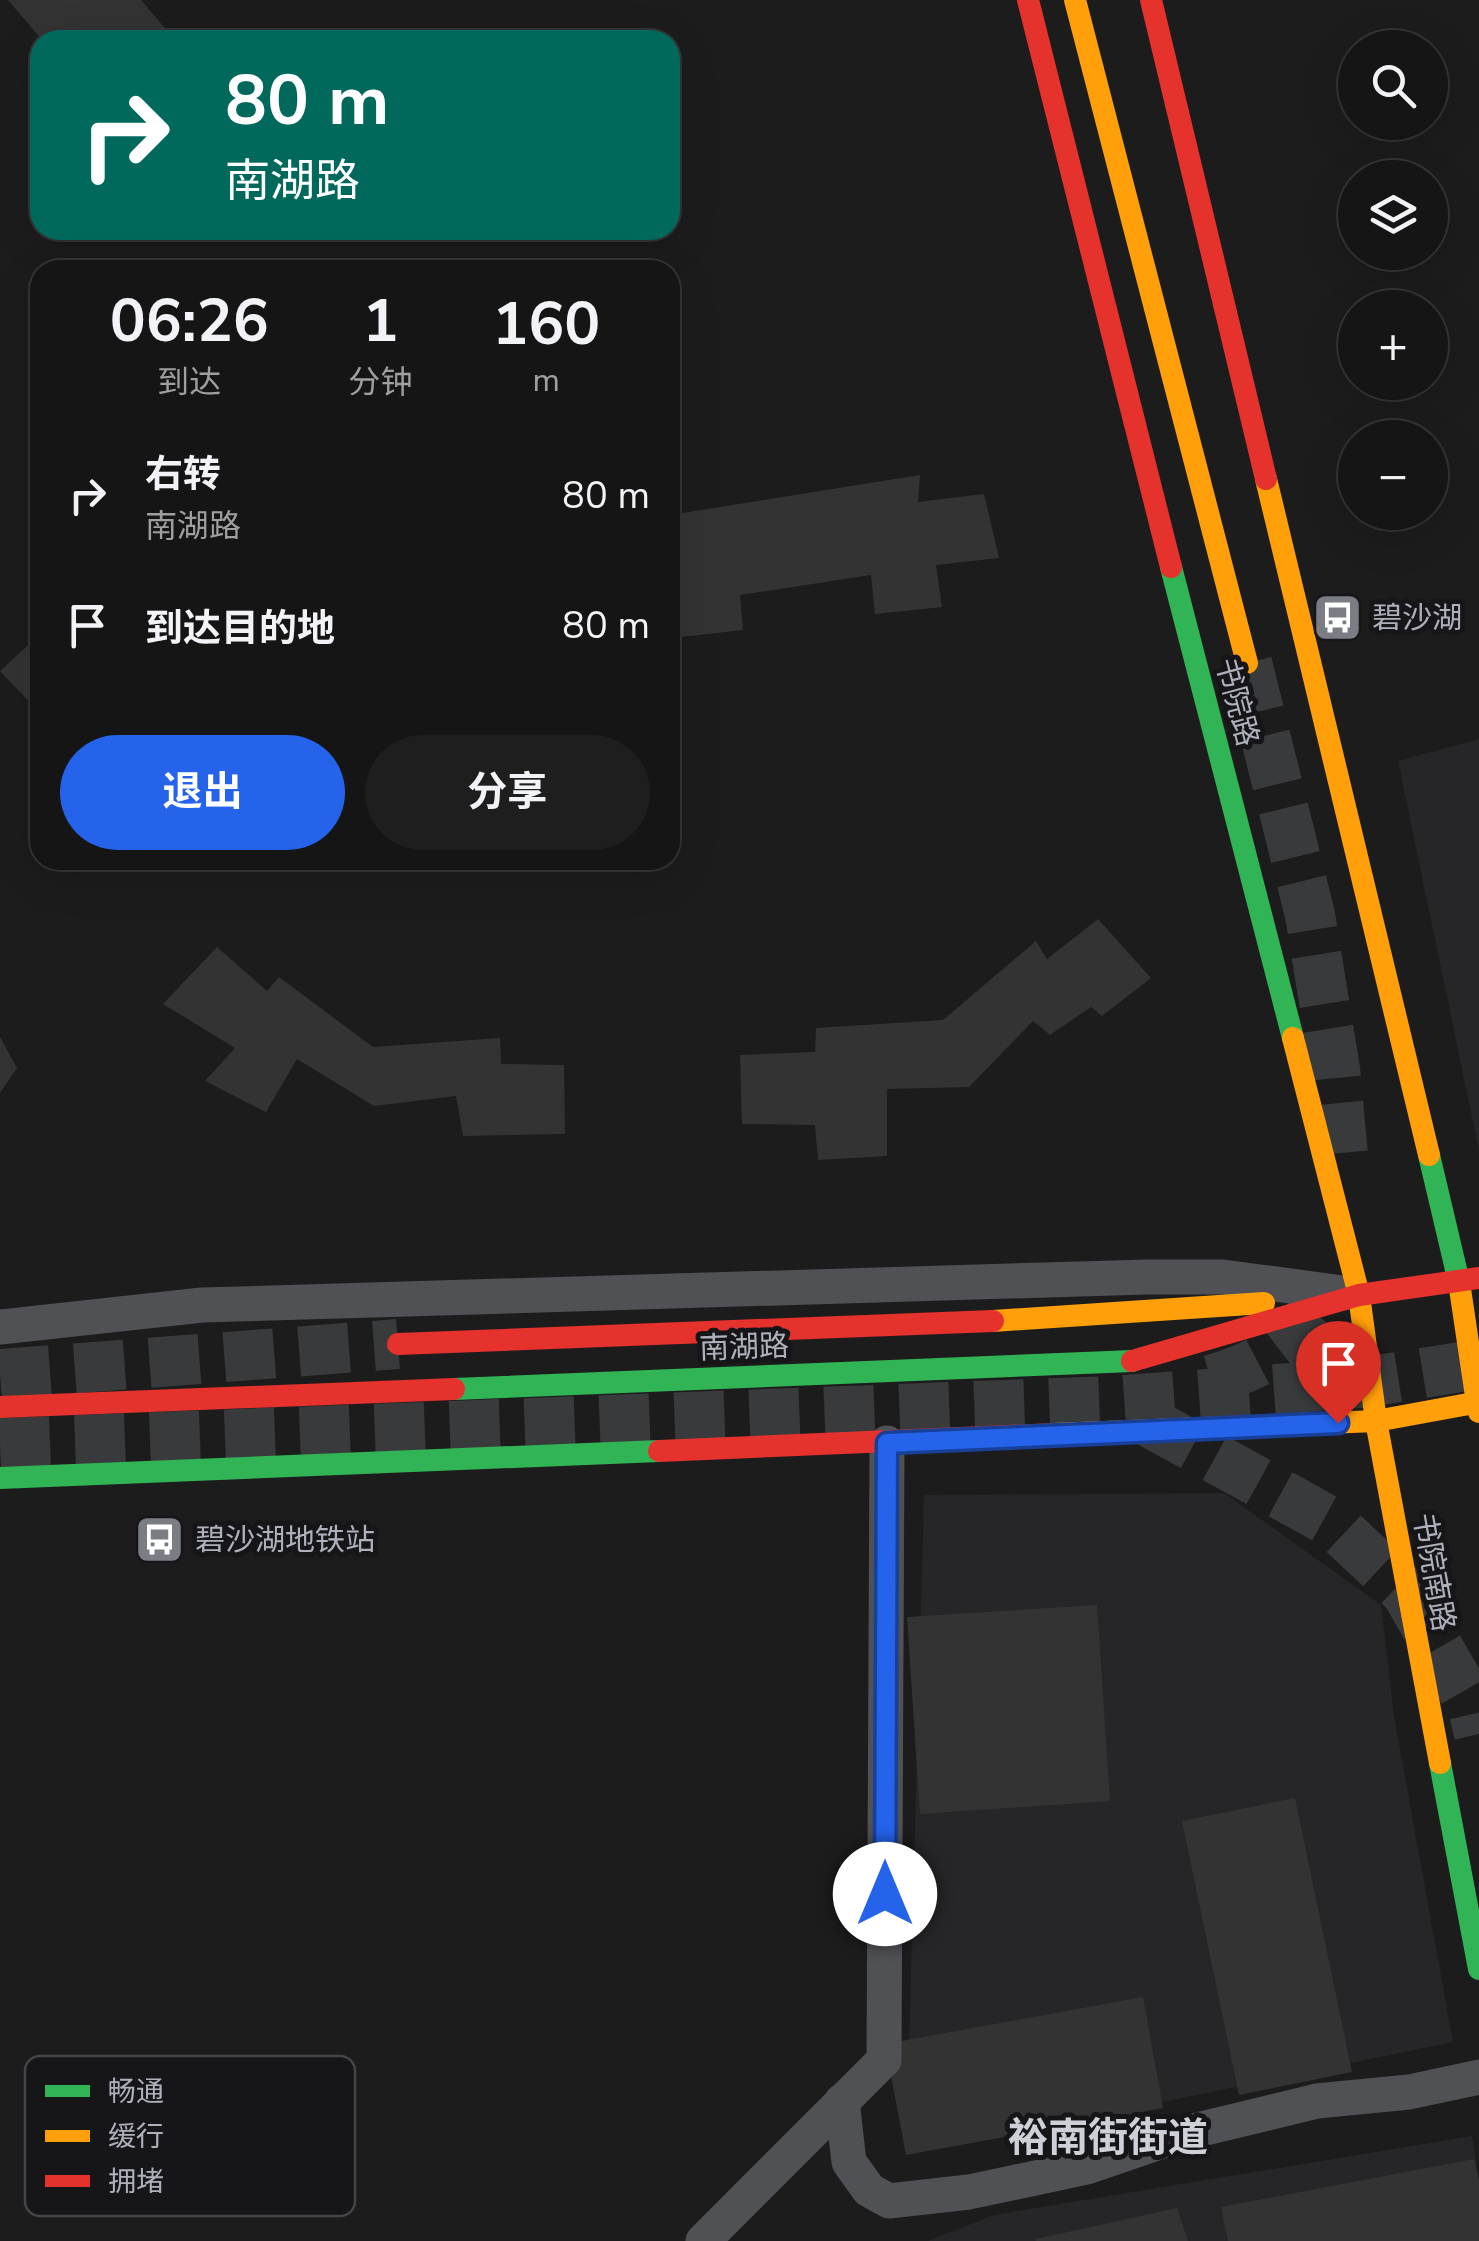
<!DOCTYPE html>
<html lang="zh">
<meta charset="utf-8">
<style>
:root{--surface:#151515;--page:#1e1e1e;--text:#f1f3f6;--muted:#9d9fa0;--line:#343434;--accent:#2563eb}
body{margin:0;font-family:"Nunito Sans","Noto Sans SC",sans-serif;background:var(--page);color:var(--text);height:100vh;display:flex;flex-direction:column;font-size:38px;white-space:nowrap}
*{box-sizing:border-box;margin:0}
p{font-size:32px;color:var(--muted)}
.icon{flex:none;width:55px;height:55px;fill:none;stroke:currentColor;stroke-width:2;stroke-linecap:round;stroke-linejoin:round}
.map{position:relative;flex:1;overflow:hidden}
.side{position:absolute;left:30px;top:260px;width:650px;height:610px;display:flex;flex-direction:column;background:var(--surface);border-radius:30px;box-shadow:0 10px 40px #0002,0 0 0 2px var(--line)}
.side>*{flex:none}
.hud{position:absolute;left:30px;top:30px;width:650px;height:210px;border-radius:30px;box-shadow:0 10px 40px #0002,0 0 0 2px var(--line);background:#00695c;color:#fff;overflow:hidden}
.buttons{position:absolute;left:1338px;top:30px;display:grid;gap:20px}
.buttons a{display:grid;place-items:center;width:110px;height:110px;border-radius:50%;background:var(--surface);box-shadow:0 10px 40px #0002,0 0 0 2px var(--line);font-size:50px}
.pin{position:absolute;display:grid;place-items:center;width:85px;height:85px;color:#fff;margin:-102px -42px;border-radius:50% 50% 50% 0;rotate:-45deg;box-shadow:0 0 10px #0007}
.pin .icon{rotate:45deg}
.me{position:absolute;width:110px;margin:-55px;rotate:0deg;stroke-linejoin:round;filter:drop-shadow(0 0 8px #0008)}
.turn{display:flex;align-items:center;gap:35px;height:210px;padding:0 30px;font-size:45px}
.turn .icon{width:130px;height:130px;stroke-width:2.5}
.turn b{display:block;font-size:70px;line-height:85px}
.eta{display:flex;justify-content:space-evenly;align-items:center;height:170px;text-align:center}
.eta b{font-size:60px;font-weight:700;line-height:70px}
.primary-button{display:flex;gap:20px;margin-top:auto;padding:20px 30px}
.primary-button a{flex:1;height:115px;border-radius:60px;background:var(--accent);color:#fff;font-size:40px;font-weight:700;line-height:115px;text-align:center}
.primary-button a+a{background:var(--page);color:var(--text)}
ul{padding:0;list-style:none}
li{display:flex;align-items:center;gap:30px;height:130px;padding:0 30px}
li div{flex:1}
li b{display:block;font-size:38px}
li em{font-style:normal}
.map>svg:first-child{display:block}
.built{fill:#262629}
.building{fill:#333334}
.lines{fill:none;stroke-linecap:round;stroke-linejoin:round}
.secondary-tunnel{stroke:#393a3c;stroke-width:50;stroke-dasharray:50 25;stroke-linecap:butt}
.street{stroke:#505155;stroke-width:35}
.fast{stroke:#30b455;stroke-width:22}
.slow{stroke:#ff9f0a;stroke-width:22}
.jam{stroke:#e5322d;stroke-width:22}
.route-casing{stroke:#184099;stroke-width:25}
.route{stroke:#2563eb;stroke-width:18}
.labels{text-anchor:middle;stroke-width:10;stroke-linejoin:round;paint-order:stroke}
.poi-label{font-size:30px;fill:#aeb1bc;stroke:#161518;text-anchor:start}
.street-label{font-size:30px;fill:#aeb1bc;stroke:#161518}
.district-label{font-size:40px;font-weight:bold;fill:#ced0d8;stroke:#161518}
.key{fill:#161518;stroke:#444449;stroke-width:2.5}
.key-label{font-size:28px;fill:#aeb1bc}
</style>
<div class="map">
<svg width="1479" height="2241" viewBox="0 0 1479 2241">
<rect width="100%" height="100%" fill="#1c1c1c"/>
<path class="built" d="M1479,739V1151L1398,761Z
M1224,1493L1381,1605L1394,1716L1453,2042L906,2155L924,1495Z
M1472,2136L1479,2182V2241H928L994,2215Z"/>
<path class="building" d="M8,0H141L175,40H42Z
M920,475L918,502L984,494L999,558L936,565L942,607L875,614L871,575L740,595L743,630L681,637L676,604L670,606V515Z
M40,634V713L0,671Z
M1098,919L1151,978L1102,1016L1091,1007L1050,1035L1033,1021L969,1087L887,1089V1156L818,1160L815,1125L742,1124L740,1055L815,1052L816,1028L943,1020L1036,941L1047,959Z
M217,947L267,991L279,977L373,1047L500,1038L501,1064L564,1065L565,1134L463,1136L456,1096L374,1106L297,1059L266,1112L205,1081L235,1048L163,1004Z
M0,1037L17,1068L0,1093Z
M1097,1605L1110,1801L920,1814L907,1617Z
M1295,1798L1352,2072L1239,2095L1182,1821Z
M1143,1997L1163,2108L906,2155L885,2044Z
M1474,2159L1479,2180V2241H1228L1221,2207Z
M1177,2208L1188,2241H1036V2239Z"/>
<g class="lines">
<path class="secondary-tunnel" d="M1247,663L1310,915L1335,1069L1345,1176
M0,1374L398,1344
M1211,1380C1271,1362 1297,1342 1327,1288
M1149,1422L1331,1522L1406,1592L1473,1708L1479,1734
M0,1443L1109,1401L1361,1383L1479,1364"/>
<path class="street" d="M0,1327L202,1305L1147,1277H1223L1343,1293
M842,2101L849,2162L869,2190L889,2201L969,2192L1087,2167L1189,2132L1317,2101L1409,2092L1479,2077
M703,2241L884,2060L887,1443"/>
<path class="fast" d="M1171,567L1293,1038
M1429,1155L1459,1282
M454,1389L1132,1361
M0,1478L659,1451
M1440,1763L1479,1969"/>
<path class="slow" d="M1075,0L1247,663
M1266,479L1429,1155
M1293,1038L1359,1295L1376,1421L1440,1763
M1459,1282L1477,1403
M993,1321L1264,1303
M1477,1403L1479,1412
M1054,1434L1376,1421L1479,1402"/>
<path class="jam" d="M1028,0L1171,567
M1151,0L1266,479
M398,1344L993,1321
M1132,1361L1359,1295L1479,1278
M0,1407L454,1389
M659,1451L1054,1434"/>
</g>
<g class="lines">
<defs>
<path id="route" d="M885,1894L887,1443L1338,1423"/>
</defs>
<use href="#route" class="route-casing"/>
<use href="#route" class="route"/>
</g>
<defs>
<symbol id="bus-square" viewBox="-11 -11 22 22"><rect x="-9" y="-9" width="18" height="18" rx="4" fill="#7b7d84" stroke="#161518"/><path d="M-5-6H5V4H4V6H2V4H-2V6H-4V4H-5ZM-3.5-4V0h7V-4ZM-3.5 1.2v1.5H-2V1.2ZM2 1.2v1.5H3.5V1.2Z" fill="#fff"/></symbol>
</defs>
<g fill-rule="evenodd">
<use href="#bus-square" x="1310" y="590" width="55" height="55"/>
<use href="#bus-square" x="132" y="1512" width="55" height="55"/>
</g>
<g class="labels">
<g class="poi-label">
<text x="1372" y="628">碧沙湖</text>
<text x="195" y="1550">碧沙湖地铁站</text>
</g>
<g class="street-label">
<text transform="translate(1237 702) rotate(75)" y="10">书院路</text>
<text transform="translate(744 1347) rotate(-2)" y="10">南湖路</text>
<text transform="translate(1434 1572) rotate(80)" y="10">书院南路</text>
</g>
<g class="district-label">
<text x="1108" y="2151">裕南街街道</text>
</g>
</g>
<rect x="25" y="2056" width="330" height="160" rx="15" class="key"/>
<rect x="45" y="2085" width="45" height="12" fill="#30b455"/>
<rect x="45" y="2130" width="45" height="12" fill="#ff9f0a"/>
<rect x="45" y="2175" width="45" height="12" fill="#e5322d"/>
<g class="key-label">
<text x="108" y="2101">畅通</text>
<text x="108" y="2146">缓行</text>
<text x="108" y="2191">拥堵</text>
</g>
</svg>
<div class="buttons">
<a><svg class="icon" aria-label="search" viewBox="0 0 24 24"><circle cx="10" cy="10" r="6"/><path d="M15 15l6 6"/></svg></a>
<a><svg class="icon" aria-label="layers" viewBox="0 0 24 24"><path d="M12 4l9 5-9 5-9-5zM3 14l9 5 9-5"/></svg></a>
<a>+</a>
<a>−</a>
</div>
<div class="pin" style="left:1338px;top:1423px;background:#d93025"><svg class="icon" aria-label="arrive" viewBox="0 0 24 24"><path d="M6 21V4h12l-3 4 3 4H6"/></svg></div>
<svg class="me" style="left:885px;top:1894px" viewBox="-20 -20 40 40"><circle r="19" fill="#fff"/><path d="M0-13L10 11 0 6-10 11z" fill="#2563eb"/></svg>
<div class="hud">
<div class="turn"><svg class="icon" aria-label="right" viewBox="0 0 24 24"><path d="M7 20v-9h11M14 6l5 5-5 5"/></svg><div><b>80 m</b>南湖路</div></div>
</div>
<section class="side">
<div class="eta">
<div><b>06:26</b><p>到达</p></div>
<div><b>1</b><p>分钟</p></div>
<div><b>160</b><p>m</p></div>
</div>
<ul>
<li><svg class="icon" aria-label="right" viewBox="0 0 24 24"><path d="M7 20v-9h11M14 6l5 5-5 5"/></svg><div><b>右转</b><p>南湖路</p></div><em>80 m</em></li>
<li><svg class="icon" aria-label="arrive" viewBox="0 0 24 24"><path d="M6 21V4h12l-3 4 3 4H6"/></svg><div><b>到达目的地</b></div><em>80 m</em></li>
</ul>
<div class="primary-button"><a>退出</a><a>分享</a></div>
</section>
</div>
